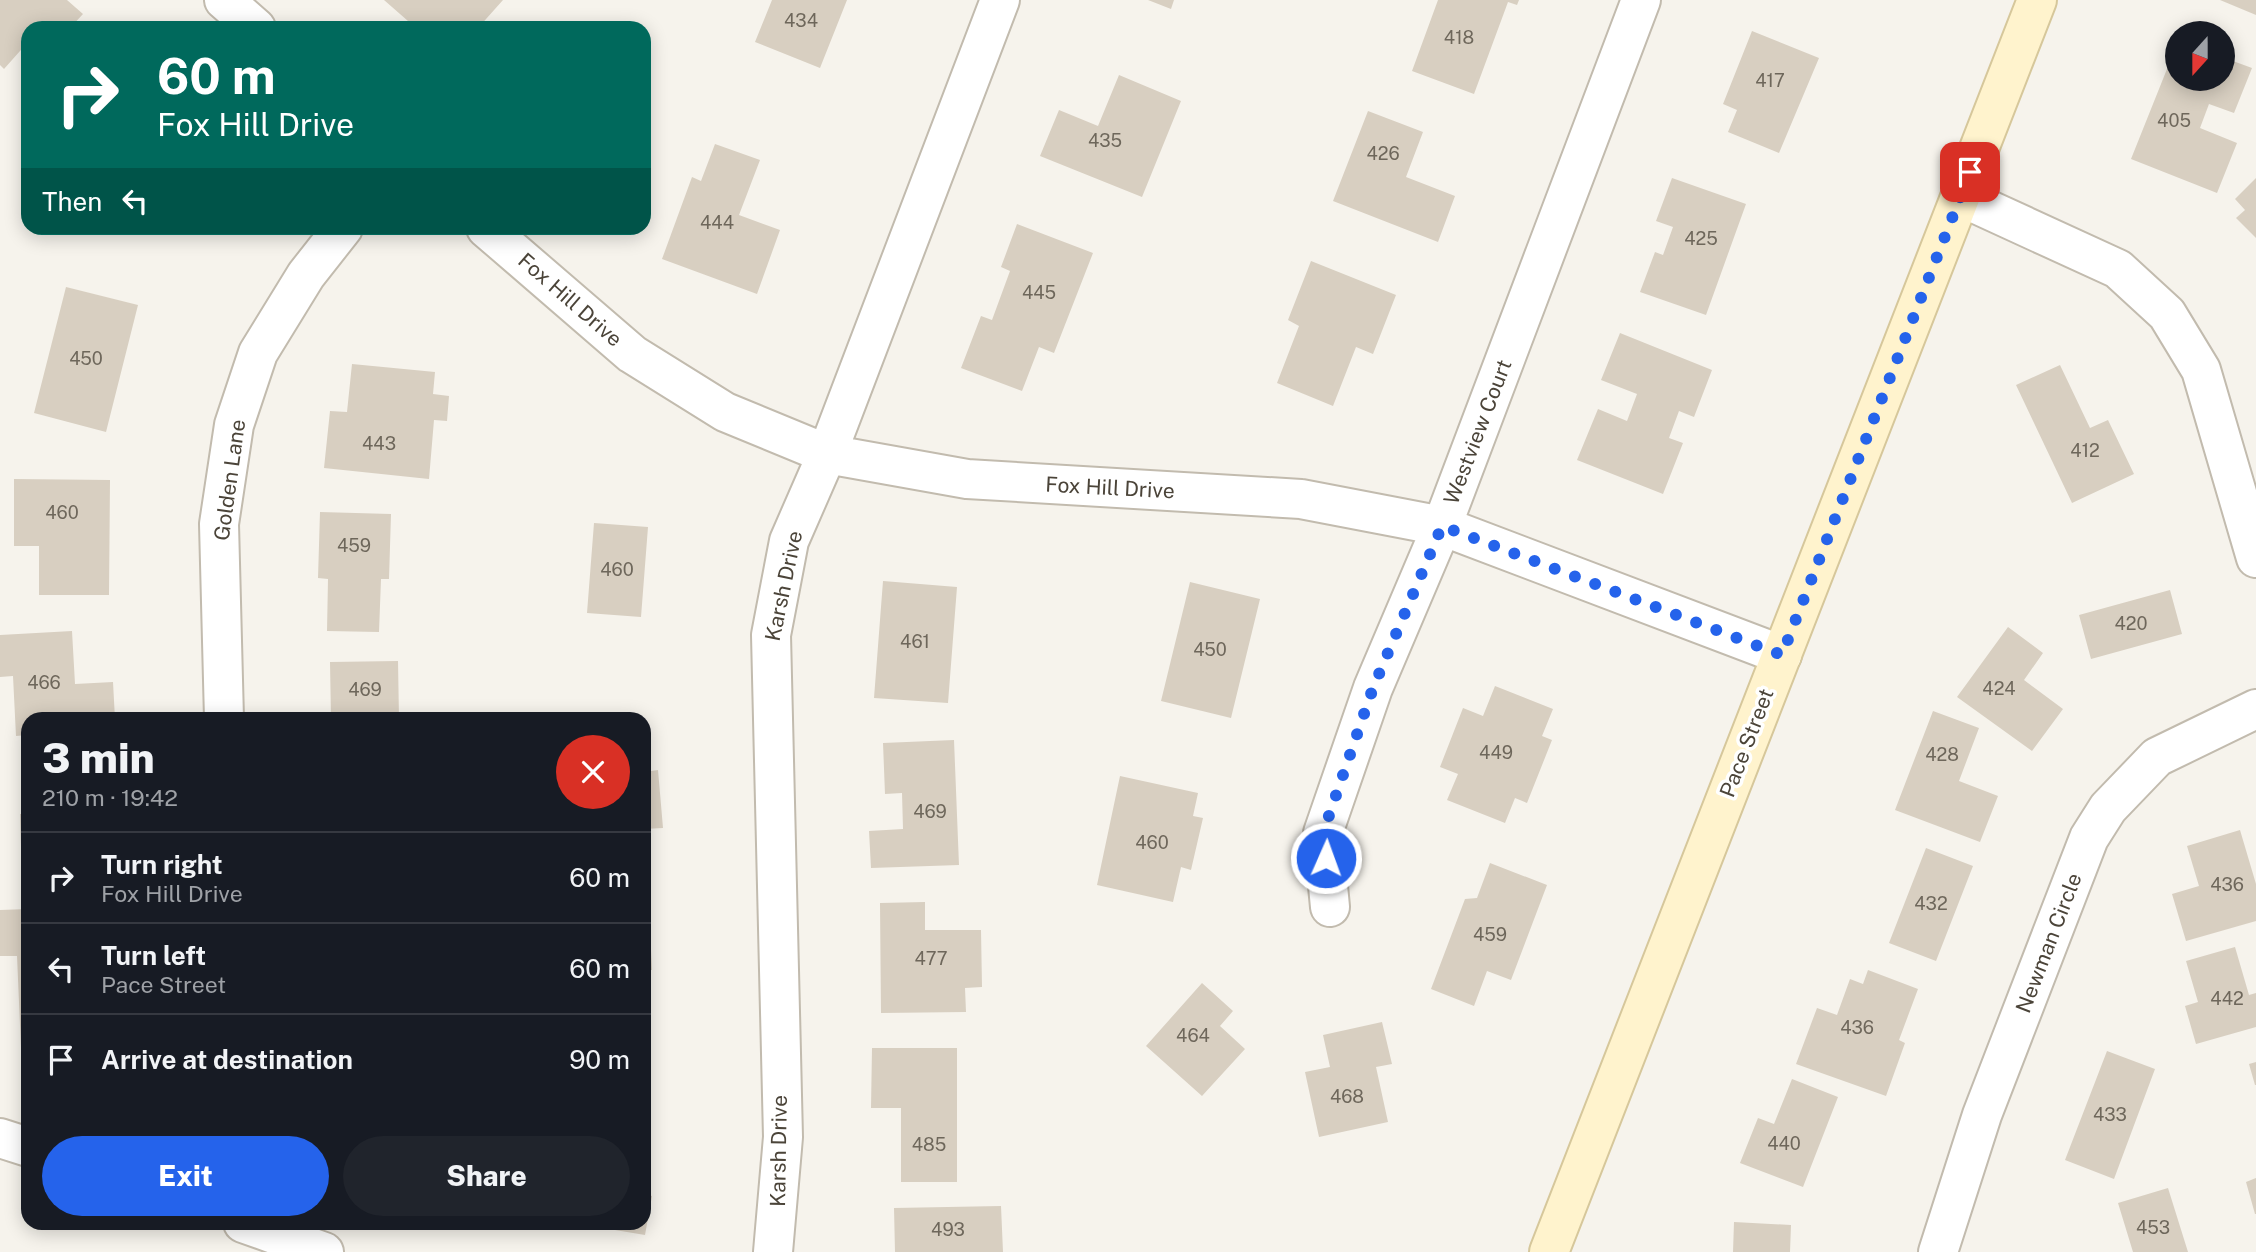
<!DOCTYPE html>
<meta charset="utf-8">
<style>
:root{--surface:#171b24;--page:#20242c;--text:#f1f3f6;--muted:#9ea1a6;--line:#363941;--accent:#2563eb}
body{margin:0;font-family:"Public Sans",sans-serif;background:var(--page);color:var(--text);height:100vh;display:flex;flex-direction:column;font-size:26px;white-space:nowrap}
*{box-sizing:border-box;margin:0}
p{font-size:23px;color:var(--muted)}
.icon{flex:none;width:38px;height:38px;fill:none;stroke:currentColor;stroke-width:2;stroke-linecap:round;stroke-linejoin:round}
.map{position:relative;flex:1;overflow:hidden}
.sheet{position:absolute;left:21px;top:712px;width:630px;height:518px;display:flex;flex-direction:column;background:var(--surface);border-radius:21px;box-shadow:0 4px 18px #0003}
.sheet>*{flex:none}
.guide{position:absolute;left:21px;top:21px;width:630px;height:214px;border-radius:21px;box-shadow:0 4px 18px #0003;background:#00695c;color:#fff;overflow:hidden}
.needle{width:46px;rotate:201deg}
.fabs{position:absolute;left:2165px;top:21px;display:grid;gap:14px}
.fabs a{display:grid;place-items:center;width:70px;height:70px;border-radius:50%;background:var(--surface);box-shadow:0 4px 18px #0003;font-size:35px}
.pin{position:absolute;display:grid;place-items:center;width:60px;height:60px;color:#fff;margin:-30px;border-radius:14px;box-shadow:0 4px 10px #0006}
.me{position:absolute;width:77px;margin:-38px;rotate:2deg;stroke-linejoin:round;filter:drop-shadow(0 0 5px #0008)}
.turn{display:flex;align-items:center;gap:24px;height:147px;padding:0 21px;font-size:32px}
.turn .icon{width:91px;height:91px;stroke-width:2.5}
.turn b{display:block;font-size:49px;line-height:60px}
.then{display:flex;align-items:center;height:66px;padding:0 21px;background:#0003;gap:14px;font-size:26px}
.round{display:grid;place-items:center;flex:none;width:74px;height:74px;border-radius:37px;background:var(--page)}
.overview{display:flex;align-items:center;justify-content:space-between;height:119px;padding:0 21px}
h1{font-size:42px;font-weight:800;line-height:52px}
.button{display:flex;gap:14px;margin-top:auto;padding:14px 21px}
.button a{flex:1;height:80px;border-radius:42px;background:var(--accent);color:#fff;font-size:28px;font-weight:800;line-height:80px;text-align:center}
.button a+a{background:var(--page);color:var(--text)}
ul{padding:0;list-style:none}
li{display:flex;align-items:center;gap:21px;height:91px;padding:0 21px;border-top:2px solid var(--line)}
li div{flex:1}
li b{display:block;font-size:26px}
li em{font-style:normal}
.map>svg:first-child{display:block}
.building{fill:#d8cfc1}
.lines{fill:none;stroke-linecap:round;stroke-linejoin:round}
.street-casing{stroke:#c2bbae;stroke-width:42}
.secondary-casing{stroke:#d6c79b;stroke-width:42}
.street{stroke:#fff;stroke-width:38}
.secondary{stroke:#fff3cd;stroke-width:38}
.route{stroke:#2563eb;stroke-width:12;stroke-dasharray:0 21.6}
.labels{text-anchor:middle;stroke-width:7;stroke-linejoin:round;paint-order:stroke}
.number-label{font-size:18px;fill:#6e675b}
.street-label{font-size:21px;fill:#4b4439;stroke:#fff}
</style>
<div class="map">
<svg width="2256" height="1252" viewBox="0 0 2256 1252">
<rect width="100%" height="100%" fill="#f6f3ec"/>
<path class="building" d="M0,0H67L83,14L70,28H28V42L4,69L0,65Z
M384,0H503L478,28H416Z
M772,0H847L820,68L755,42Z
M1148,0H1174L1171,9Z
M1438,0H1519L1517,5L1508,2L1474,94L1412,71Z
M2220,0H2256V15Z
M1752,31L1819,58L1779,153L1728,132L1737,110L1723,104Z
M2177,44V79H2222V57L2252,68L2234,113L2209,104L2200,128L2237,143L2217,193L2131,159Z
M1119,75L1181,101L1142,197L1040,156L1059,110L1098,126Z
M1368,111L1423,132L1406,177L1455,196L1438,242L1333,201Z
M715,144L760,160L739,215L780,230L757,294L662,259L692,177L701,181Z
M1672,178L1746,204L1706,315L1640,292L1655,252L1663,255L1673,227L1656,221Z
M2256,178V238L2236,218L2245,210L2235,199Z
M1017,224L1093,253L1054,353L1039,347L1022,391L961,368L981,316L992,320L1010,271L1001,267Z
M1311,261L1396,295L1373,354L1356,347L1333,406L1277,383L1299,326L1288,320Z
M66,287L138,305L106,432L34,413Z
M1620,333L1712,370L1694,417L1679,411L1669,438L1683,443L1663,494L1577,460L1598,409L1627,421L1637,394L1601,380Z
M352,364L435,372L433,394L449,396L447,421L434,420L429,479L324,468L330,411L347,412Z
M2060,365L2090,428L2108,420L2134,474L2072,503L2016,385Z
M14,479L110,480L109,595H39V546H14Z
M320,512L391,514L389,579H381L379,632L327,631L328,579L318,578Z
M594,523L648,527L641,617L587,613Z
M883,581L957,587L948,703L874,698Z
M1190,582L1260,599L1231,718L1161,701Z
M2170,590L2182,634L2091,659L2079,615Z
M2008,627L2043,653L2024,680L2063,709L2032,751L1957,697Z
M72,631L75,684L113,682L115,719H28V735L16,736L13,676L0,677V635Z
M398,661L399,719H331L330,662Z
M1495,686L1553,709L1542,736L1552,740L1527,803L1515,798L1505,823L1447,800L1458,774L1440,767L1463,708L1483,716Z
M1933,711L1979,728L1959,781L1998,796L1980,842L1895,810Z
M634,715L635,719H608V717Z
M954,740L959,865L871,868L869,831L903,829L902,793L885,794L883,743Z
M658,770L663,828L644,829V772Z
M1120,776L1198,793L1193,816L1203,818L1191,870L1181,867L1173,902L1097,885Z
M20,814H28V881H22Z
M2240,830L2256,884V921L2186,941L2172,894L2199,886L2187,846Z
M1926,848L1973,866L1936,961L1889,943Z
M1490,863L1547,885L1511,980L1487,971L1474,1006L1431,989L1465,899L1477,898Z
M925,902V930H981L982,987L965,988L966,1012L881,1013L880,903Z
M644,907H649L652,970H644Z
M28,909V1047L21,1048L17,956H0V910Z
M2235,947L2249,995L2256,993V1027L2196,1044L2185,1006L2198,1002L2186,961Z
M1868,970L1918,989L1899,1040L1905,1043L1886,1096L1796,1064L1817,1008L1837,1015L1850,979L1863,984Z
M1202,983L1233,1011L1220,1026L1245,1049L1202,1096L1146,1046Z
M1382,1022L1392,1064L1376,1067L1388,1122L1319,1137L1305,1072L1330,1067L1323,1035Z
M872,1048H957V1182H901V1108H871Z
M2107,1051L2155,1069L2114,1179L2065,1160Z
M2256,1062V1085H2255L2249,1064Z
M1792,1079L1838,1097L1803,1187L1740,1163L1758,1118L1774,1124Z
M2256,1178V1214H2255L2246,1182Z
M2168,1188L2188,1252H2133L2118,1203Z
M644,1194L652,1196L645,1235L585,1225L644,1223Z
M1001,1206L1003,1252H895L894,1208Z
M1734,1222L1791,1225L1790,1252H1733Z"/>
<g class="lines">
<defs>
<path id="street" d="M224,0L256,28
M1961,197L2118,269L2167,314L2201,370L2256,558
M486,228L632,354L725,412L827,454L967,479L1301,499L1442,526L1782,655
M224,719L219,524L234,425L258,353L306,275L343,228
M1330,907L1323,833L1373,688L1442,526L1641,0
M0,1138L28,1147
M243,1223L324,1252
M773,1252L783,1137L771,635L789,541L827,454L1000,0
M1938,1252L1982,1115L2089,838L2108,808L2157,757L2256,709"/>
<path id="secondary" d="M1549,1252L2037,0"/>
</defs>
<use href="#street" class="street-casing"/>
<use href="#secondary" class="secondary-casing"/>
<use href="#street" class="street"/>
<use href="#secondary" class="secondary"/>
</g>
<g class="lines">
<path class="route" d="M1326,858L1323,833L1373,688L1442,526L1782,655L1970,172"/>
</g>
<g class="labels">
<g class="number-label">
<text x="801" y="27">434</text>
<text x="1459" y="44">418</text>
<text x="1770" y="87">417</text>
<text x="2174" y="127">405</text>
<text x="1105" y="147">435</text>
<text x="1383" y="160">426</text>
<text x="717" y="229">444</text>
<text x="1701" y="245">425</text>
<text x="1039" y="299">445</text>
<text x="86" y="365">450</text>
<text x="379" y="450">443</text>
<text x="2085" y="457">412</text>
<text x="62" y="519">460</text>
<text x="354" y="552">459</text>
<text x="617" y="576">460</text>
<text x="2131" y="630">420</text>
<text x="915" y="648">461</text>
<text x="1210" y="656">450</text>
<text x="44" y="689">466</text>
<text x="1999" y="695">424</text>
<text x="365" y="696">469</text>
<text x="1496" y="759">449</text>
<text x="1942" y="761">428</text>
<text x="930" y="818">469</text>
<text x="1152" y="849">460</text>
<text x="2227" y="891">436</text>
<text x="1931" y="910">432</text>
<text x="1490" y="941">459</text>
<text x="931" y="965">477</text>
<text x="2227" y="1005">442</text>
<text x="1857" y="1034">436</text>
<text x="1193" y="1042">464</text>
<text x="1347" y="1103">468</text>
<text x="2110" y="1121">433</text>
<text x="1784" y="1150">440</text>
<text x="929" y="1151">485</text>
<text x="2153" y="1234">453</text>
<text x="948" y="1236">493</text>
</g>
<g class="street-label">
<text transform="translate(570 300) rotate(41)" y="7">Fox Hill Drive</text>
<text transform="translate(1478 432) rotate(-69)" y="7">Westview Court</text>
<text transform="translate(230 480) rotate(-82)" y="7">Golden Lane</text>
<text transform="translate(1110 488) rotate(3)" y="7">Fox Hill Drive</text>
<text transform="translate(784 586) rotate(-78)" y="7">Karsh Drive</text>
<text transform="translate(1747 743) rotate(-69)" y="7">Pace Street</text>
<text transform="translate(2049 943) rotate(-69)" y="7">Newman Circle</text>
<text transform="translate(779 1151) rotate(-89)" y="7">Karsh Drive</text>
</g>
</g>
</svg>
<div class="fabs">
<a><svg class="needle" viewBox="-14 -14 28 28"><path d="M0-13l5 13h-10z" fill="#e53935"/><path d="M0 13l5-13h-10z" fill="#9ea1a6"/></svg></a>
</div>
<div class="pin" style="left:1970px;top:172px;background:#d93025"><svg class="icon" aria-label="arrive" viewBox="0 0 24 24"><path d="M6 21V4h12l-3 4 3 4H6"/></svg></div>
<svg class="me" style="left:1326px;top:858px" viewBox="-20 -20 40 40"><circle r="17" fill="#2563eb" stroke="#fff" stroke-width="3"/><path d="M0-11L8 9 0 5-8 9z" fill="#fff"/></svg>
<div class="guide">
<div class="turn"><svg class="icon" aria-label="right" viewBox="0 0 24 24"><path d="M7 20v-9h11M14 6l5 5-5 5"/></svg><div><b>60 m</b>Fox Hill Drive</div></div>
<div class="then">Then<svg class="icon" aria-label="left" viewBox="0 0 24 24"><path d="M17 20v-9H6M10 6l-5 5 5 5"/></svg></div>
</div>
<section class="sheet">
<div class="overview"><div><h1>3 min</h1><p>210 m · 19:42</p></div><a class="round" style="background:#d93025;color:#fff"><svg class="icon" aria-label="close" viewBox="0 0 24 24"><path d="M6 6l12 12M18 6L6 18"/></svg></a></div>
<ul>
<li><svg class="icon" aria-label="right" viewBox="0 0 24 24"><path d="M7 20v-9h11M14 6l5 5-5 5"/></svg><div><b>Turn right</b><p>Fox Hill Drive</p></div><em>60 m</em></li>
<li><svg class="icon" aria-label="left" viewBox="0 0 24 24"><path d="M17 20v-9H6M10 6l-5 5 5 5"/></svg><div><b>Turn left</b><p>Pace Street</p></div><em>60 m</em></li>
<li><svg class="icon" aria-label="arrive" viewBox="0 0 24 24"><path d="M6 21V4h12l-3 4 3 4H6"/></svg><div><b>Arrive at destination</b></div><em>90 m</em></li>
</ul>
<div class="button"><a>Exit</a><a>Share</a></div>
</section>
</div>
